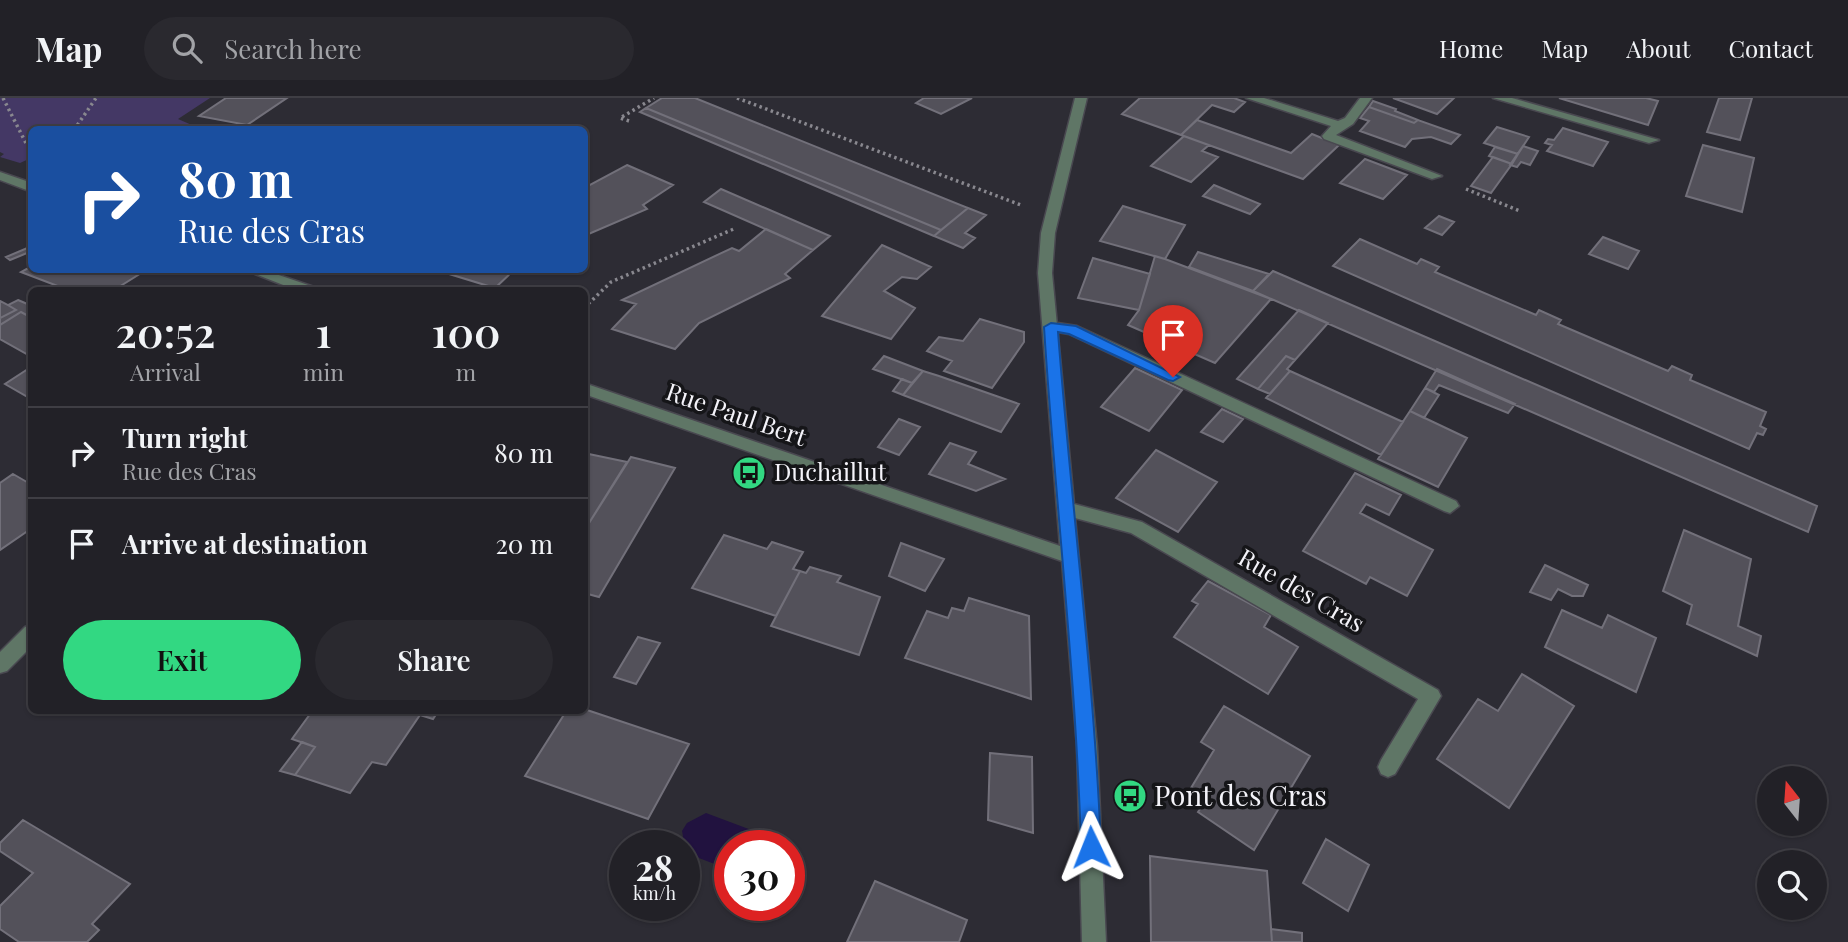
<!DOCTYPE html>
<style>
:root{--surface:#222127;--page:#2a292f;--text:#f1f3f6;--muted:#a2a3a7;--line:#3f3e44;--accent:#32d882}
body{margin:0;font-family:"Playfair Display",serif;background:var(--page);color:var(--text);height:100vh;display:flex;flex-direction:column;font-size:26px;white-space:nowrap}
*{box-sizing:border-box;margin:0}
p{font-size:23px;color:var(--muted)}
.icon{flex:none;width:38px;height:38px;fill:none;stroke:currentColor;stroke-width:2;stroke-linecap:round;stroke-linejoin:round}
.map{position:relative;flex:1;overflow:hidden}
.side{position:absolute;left:28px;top:189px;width:560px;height:427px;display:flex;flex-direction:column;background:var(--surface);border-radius:10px;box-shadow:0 2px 5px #0004,0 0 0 2px var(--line)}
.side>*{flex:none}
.top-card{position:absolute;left:28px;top:28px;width:560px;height:147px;border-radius:10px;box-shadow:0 2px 5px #0004,0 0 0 2px var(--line);background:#1a4fa0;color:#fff;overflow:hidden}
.needle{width:46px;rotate:343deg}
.fabs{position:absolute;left:1757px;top:668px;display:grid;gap:14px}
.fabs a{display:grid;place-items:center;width:70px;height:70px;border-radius:50%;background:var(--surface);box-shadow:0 2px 5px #0004,0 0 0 2px var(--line);font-size:35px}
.speed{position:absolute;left:609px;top:732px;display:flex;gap:14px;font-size:35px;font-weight:700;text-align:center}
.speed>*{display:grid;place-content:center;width:91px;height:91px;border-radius:50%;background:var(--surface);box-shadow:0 2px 5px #0004,0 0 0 2px var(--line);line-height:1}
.speed small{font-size:18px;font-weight:400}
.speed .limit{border:10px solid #d22;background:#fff;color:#111}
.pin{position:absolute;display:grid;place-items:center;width:60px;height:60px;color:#fff;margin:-72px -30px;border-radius:50% 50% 50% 0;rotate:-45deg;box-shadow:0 0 7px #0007}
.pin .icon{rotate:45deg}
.me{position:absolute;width:77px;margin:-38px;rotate:358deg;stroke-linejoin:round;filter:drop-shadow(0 0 5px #0008)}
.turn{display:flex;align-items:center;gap:24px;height:147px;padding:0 35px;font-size:32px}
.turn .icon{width:91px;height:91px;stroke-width:2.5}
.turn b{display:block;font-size:49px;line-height:60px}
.eta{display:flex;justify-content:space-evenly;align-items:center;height:119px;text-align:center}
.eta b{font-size:42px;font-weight:600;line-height:49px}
.button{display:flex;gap:14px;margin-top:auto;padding:14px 35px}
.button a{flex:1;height:80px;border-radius:42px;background:var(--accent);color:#111;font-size:28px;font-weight:600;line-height:80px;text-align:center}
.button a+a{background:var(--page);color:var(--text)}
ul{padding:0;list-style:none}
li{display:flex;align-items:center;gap:21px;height:91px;padding:0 35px;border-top:2px solid var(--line)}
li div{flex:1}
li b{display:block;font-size:26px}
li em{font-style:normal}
header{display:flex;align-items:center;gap:42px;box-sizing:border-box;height:98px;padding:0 35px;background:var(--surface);border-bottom:2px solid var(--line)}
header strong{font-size:33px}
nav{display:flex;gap:38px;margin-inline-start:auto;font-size:24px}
.search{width:490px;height:63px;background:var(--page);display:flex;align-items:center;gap:18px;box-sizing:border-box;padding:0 24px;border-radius:38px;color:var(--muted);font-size:26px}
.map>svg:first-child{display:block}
.green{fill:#443865}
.water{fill:#21123f}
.building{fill:#53515a;stroke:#72707a;stroke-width:2}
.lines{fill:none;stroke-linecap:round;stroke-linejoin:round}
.service-casing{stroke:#494850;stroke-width:3}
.minor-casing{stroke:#494850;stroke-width:3}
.path{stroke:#89888f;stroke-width:3.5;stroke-dasharray:2.5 3.5;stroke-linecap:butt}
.service{fill:#5f7666;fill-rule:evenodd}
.minor{fill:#5f7666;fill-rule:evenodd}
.route{fill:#1a73e8;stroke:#114b97;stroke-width:2}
.labels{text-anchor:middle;stroke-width:7;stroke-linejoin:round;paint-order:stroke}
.street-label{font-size:24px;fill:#f4f3f9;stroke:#151518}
.poi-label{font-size:24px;fill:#f4f3f9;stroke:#151518;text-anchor:start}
.near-poi-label{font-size:28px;fill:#f4f3f9;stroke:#151518;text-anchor:start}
</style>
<header>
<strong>Map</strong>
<div class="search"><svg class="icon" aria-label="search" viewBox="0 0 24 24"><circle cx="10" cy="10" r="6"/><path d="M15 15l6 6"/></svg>Search here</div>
<nav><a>Home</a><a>Map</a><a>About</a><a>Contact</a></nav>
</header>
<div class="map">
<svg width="1848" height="844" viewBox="0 0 1848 844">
<rect width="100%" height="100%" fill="#2d2c34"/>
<path class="green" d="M0,0H210L178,21L201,31L32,32L31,60L20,65L0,59L4,56L0,54Z"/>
<path class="water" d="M706,715L789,746L730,747V772L686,755L682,733L687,725Z"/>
<path class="building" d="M226,0H287L247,27L199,18Z
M662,0H695L968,110L941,132L646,10Z
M924,0H972L941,16L916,5Z
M1140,0H1234L1245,4L1234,14L1212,7L1181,37L1122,16Z
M1393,0H1454L1437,16Z
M1559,0H1646L1658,3L1648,27Z
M1719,0H1752L1740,42L1707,34Z
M1373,3L1396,11L1395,13L1418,22L1414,25L1369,9Z
M1369,9L1414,25L1418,22L1460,37L1451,46L1431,39L1412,41L1405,49L1360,33L1369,23L1360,20Z
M646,10L941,132L934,138L640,14Z
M1197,22L1291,55L1312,36L1339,47L1303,81L1181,37Z
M1497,29L1529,39L1518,56L1484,45Z
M1563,30L1608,44L1593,68L1547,53L1552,47L1545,45L1548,41L1554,42Z
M1184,38L1209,47L1202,53L1218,59L1191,84L1151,68Z
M1703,47L1754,60L1742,114L1686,98Z
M1523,48L1538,53L1530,67L1521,64L1517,69L1510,67Z
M1495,49L1518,56L1512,66L1489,58Z
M1493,59L1512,66L1491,95L1471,88Z
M1365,61L1407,77L1383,101L1340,85Z
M627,67L673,87L643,107L647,111L584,138V90Z
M1214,87L1260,106L1250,116L1203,98Z
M721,91L830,138L813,152L704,104Z
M1123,108L1185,127L1165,161L1100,143Z
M968,110L986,117L965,135L975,140L963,150L934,138Z
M1439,118L1454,124L1442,137L1425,130Z
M766,131L813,152L785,176L790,180L699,225L675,251L612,231L636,206L622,202L732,150L739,153Z
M1603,139L1639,153L1628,171L1589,156Z
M1360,141L1417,166L1421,161L1439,169L1435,174L1536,217L1539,212L1561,222L1558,226L1668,273L1672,268L1692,277L1690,282L1766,314L1760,328L1766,331L1763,337L1757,335L1749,351L1333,168Z
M882,147L931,169L917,181L902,179L884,193L915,210L891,241L822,218Z
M32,148V153L10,162L6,159Z
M1198,154L1269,176L1253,193L1189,169Z
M1155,158L1165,161L1271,201L1215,265L1128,227L1139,212Z
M1093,160L1150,176L1139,212L1078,200Z
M32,168V172H146L114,192H68L21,174Z
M436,172H514L495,190Z
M1273,173L1817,408L1808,434L1253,193Z
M18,202L32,208V220L21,214L0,227V220L16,212L8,207Z
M0,203L8,207L16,212L0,220Z
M1299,212L1328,225L1295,262L1286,258L1258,291L1237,281Z
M21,214L32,220V259L0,241V227Z
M980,221L1024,234V244L992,290L944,273L952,263L927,253L939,239L963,243Z
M884,258L923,273L912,285L873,271Z
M1286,258L1295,262L1287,271L1290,273L1270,296L1258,291Z
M31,269L32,294L26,298L5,286Z
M1135,270L1182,292L1149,333L1101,309Z
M1437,271L1515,306L1508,315L1439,287L1434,294L1425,290Z
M923,273L939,278L1019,306L1001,334L903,297Z
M1290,273L1403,324L1381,357L1266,300Z
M902,281L912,285L903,297L893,293Z
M1425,290L1439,297L1424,320L1410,313Z
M1222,311L1243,321L1223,344L1201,334Z
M1410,313L1467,340L1438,389L1378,361Z
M899,321L920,329L899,357L878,349Z
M950,345L976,354L968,366L1005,381L976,393L929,376Z
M1156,352L1217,384L1178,434L1116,400Z
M584,355L627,364L584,433Z
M631,359L675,370L599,499L584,495V433Z
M1355,375L1401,397L1389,417L1366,406L1360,415L1433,452L1407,498L1370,479L1366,486L1303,453Z
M13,376L32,387V430L0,452V385Z
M1684,432L1751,461L1738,528L1761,538L1757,558L1687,526L1692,507L1663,493Z
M724,437L767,451L772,444L803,454L793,471L800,473L776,518L692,490Z
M901,445L944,461L925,493L889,478Z
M1545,467L1588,487L1583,498H1572L1558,491L1551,502L1530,494Z
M810,469L841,478L837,484L880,499L859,557L771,528L800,473L806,475Z
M1208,483L1271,517L1264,529L1298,549L1268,596L1174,539L1198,506L1192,503Z
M969,500L1029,518L1031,601L905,560L927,513L948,520L952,510L964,513Z
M1562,512L1602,530L1608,517L1656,540L1636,594L1545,549Z
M638,539L660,545L636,586L614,579Z
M1522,576L1574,608L1509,710L1437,661L1478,601L1498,613Z
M1224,608L1310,658L1254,752L1198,714L1207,701L1191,690L1214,652L1201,644Z
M584,611L689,646L648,721L525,678L567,612Z
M313,612H439L433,621L420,617L386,667L372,664L350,695L295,677L315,649L292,641Z
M302,644L315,649L295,677L280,673Z
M990,655L1032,659L1033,735L988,722Z
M23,722L130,786L92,826L99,832L87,844H19L0,831V808L33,775L0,753V745Z
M1326,741L1369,767L1348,813L1303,785Z
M1150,758L1267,773L1272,844H1151Z
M875,783L967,822L959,844H847Z
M1271,831L1302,835V844H1272Z"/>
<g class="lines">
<defs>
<path id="service" d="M1246,0H1264L1338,23L1345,20L1360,0H1372L1353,26L1336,37L1442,78L1432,81L1324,41L1322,38L1331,28Z
M1493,0H1512L1659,42L1649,45Z
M1051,224L1077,228L1456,403L1459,408L1450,415L1444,413L1069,236L1046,232L1044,229Z"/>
<path id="minor" d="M1075,0H1087L1055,135L1052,175L1074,406L1142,424L1438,592L1441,598L1395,676L1388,679L1381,676L1378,669L1381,662L1418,601L1131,435L1075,420L1097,649L1106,844H1082L1077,649L1062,463L584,296V285L1060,448L1038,175L1041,135Z
M0,74L32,85V94L0,82Z
M245,172H264L314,189L316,192H296Z
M32,527V548L7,573L0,575V554L25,529Z"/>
</defs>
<use href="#service" class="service-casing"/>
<use href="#minor" class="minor-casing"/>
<path class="path" d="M3,0L31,55
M737,0L1021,107
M629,23L620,20L654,0
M74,32L96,0
M1466,91L1520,113
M584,210L611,184L736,130"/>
<use href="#service" class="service"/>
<use href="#minor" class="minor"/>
</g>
<path class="route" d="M1051,225L1076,228L1180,279L1173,283L1168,282L1069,236L1058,234C1071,406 1094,577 1101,749L1098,756L1091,759L1084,756L1081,749C1076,575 1055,402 1044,229Z"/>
<defs>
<symbol id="bus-disc" viewBox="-11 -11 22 22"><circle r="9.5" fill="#32d882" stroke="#151518"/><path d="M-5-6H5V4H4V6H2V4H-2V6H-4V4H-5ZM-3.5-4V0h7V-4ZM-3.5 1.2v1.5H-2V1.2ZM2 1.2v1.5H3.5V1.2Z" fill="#111"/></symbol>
</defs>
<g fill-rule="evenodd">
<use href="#bus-disc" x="730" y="356" width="38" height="38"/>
<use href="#bus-disc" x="1111" y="679" width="38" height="38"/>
</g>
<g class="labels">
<g class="street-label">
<text transform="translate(736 317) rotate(19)" y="8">Rue Paul Bert</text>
<text transform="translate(1301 493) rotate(30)" y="8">Rue des Cras</text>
</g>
<g class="poi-label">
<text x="774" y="383">Duchaillut</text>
</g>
<g class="near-poi-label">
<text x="1154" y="708">Pont des Cras</text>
</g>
</g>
</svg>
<div class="fabs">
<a><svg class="needle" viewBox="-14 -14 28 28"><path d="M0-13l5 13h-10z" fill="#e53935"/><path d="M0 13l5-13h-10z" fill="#a2a3a7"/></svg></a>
<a><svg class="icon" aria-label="search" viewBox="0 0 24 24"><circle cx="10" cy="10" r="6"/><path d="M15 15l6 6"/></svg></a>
</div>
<div class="speed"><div>28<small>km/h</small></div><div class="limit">30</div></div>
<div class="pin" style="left:1173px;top:279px;background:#d93025"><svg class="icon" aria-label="arrive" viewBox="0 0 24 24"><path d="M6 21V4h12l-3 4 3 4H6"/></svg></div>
<svg class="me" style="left:1091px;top:749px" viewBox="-20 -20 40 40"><path d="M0-17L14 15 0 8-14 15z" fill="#1a73e8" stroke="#fff" stroke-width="4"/></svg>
<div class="top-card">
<div class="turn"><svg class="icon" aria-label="right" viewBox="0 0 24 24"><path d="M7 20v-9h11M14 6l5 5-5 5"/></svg><div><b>80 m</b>Rue des Cras</div></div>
</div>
<section class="side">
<div class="eta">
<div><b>20:52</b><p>Arrival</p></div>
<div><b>1</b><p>min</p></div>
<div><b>100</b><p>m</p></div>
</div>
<ul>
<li><svg class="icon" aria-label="right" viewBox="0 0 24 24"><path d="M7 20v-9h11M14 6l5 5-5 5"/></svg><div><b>Turn right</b><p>Rue des Cras</p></div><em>80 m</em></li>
<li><svg class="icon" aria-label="arrive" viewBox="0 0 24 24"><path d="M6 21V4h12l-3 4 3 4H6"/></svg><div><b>Arrive at destination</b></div><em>20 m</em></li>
</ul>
<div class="button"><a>Exit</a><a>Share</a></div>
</section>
</div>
